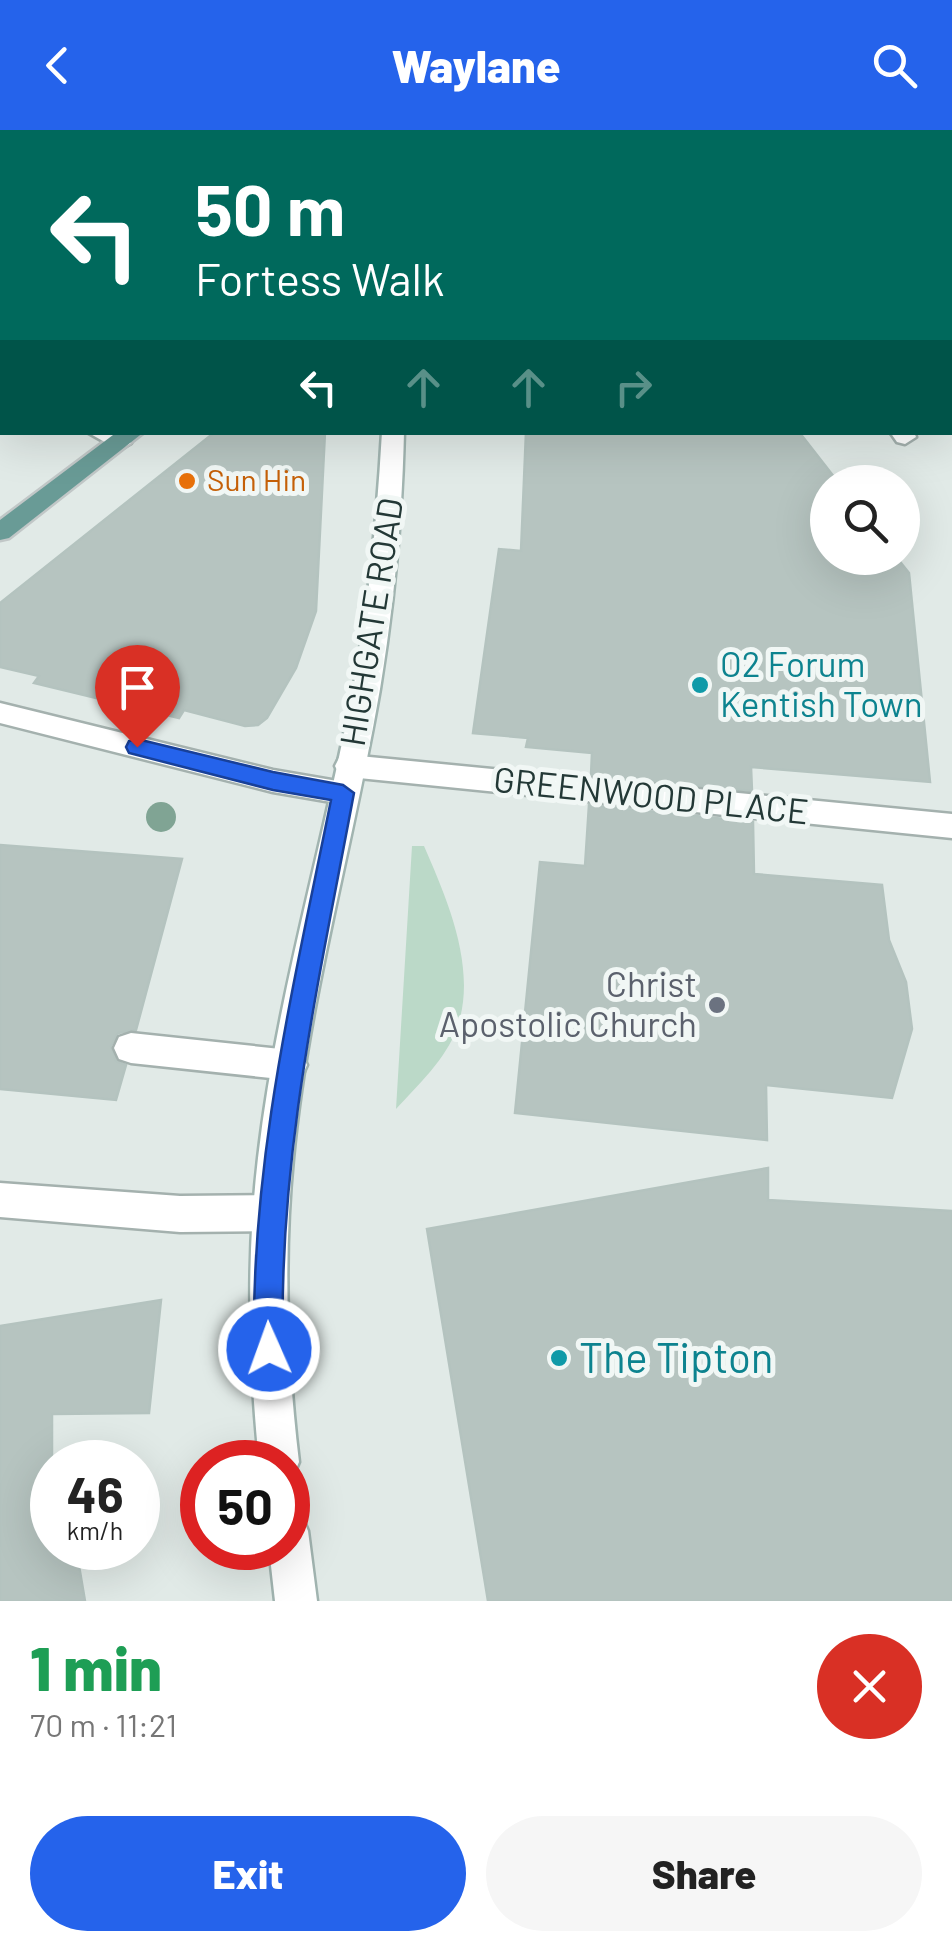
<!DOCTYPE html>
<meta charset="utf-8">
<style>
:root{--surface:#fff;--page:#f6f6f6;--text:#222;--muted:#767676;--accent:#2563eb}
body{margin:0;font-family:Barlow,sans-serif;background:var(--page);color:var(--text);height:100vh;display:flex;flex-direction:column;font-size:38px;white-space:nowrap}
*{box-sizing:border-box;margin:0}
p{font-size:32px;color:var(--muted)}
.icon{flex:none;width:55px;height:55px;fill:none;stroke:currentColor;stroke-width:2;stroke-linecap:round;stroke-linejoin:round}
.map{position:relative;height:1471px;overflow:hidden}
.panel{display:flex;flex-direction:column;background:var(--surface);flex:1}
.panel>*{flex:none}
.hud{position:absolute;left:0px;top:0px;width:952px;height:305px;box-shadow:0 10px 40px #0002;background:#00695c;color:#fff;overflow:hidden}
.tools{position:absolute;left:810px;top:335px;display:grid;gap:20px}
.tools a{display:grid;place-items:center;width:110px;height:110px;border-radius:50%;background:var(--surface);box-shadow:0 10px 40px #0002;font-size:50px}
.speed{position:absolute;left:30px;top:1310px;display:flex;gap:20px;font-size:50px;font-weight:700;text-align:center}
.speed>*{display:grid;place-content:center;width:130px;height:130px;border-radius:50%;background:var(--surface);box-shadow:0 10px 40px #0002;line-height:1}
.speed small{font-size:25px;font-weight:400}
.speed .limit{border:15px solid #d22;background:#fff;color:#111}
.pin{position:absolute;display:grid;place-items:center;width:85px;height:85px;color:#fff;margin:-102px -42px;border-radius:50% 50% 50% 0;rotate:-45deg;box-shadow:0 0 10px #0007}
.pin .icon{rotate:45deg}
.me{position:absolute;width:110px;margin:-55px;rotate:358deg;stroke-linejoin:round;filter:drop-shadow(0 0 8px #0008)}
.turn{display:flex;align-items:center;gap:35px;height:210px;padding:0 30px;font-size:45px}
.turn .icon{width:130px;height:130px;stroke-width:2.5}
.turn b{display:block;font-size:70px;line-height:85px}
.lanes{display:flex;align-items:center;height:95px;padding:0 30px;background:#0003;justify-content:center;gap:50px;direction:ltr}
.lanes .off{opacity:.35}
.round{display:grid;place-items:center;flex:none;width:105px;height:105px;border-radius:52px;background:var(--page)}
.headline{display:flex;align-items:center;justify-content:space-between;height:170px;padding:0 30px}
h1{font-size:60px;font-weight:800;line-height:75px;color:#1e9e55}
.primary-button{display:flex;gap:20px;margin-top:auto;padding:20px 30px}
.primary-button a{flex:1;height:115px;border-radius:60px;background:var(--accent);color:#fff;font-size:40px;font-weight:800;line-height:115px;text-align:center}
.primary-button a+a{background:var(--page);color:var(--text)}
header{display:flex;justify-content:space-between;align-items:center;height:130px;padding:0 30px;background:var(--accent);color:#fff;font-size:45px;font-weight:800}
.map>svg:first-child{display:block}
.green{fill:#bbd9c8}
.building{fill:#b6c4c0;stroke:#b4c3bf;stroke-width:2.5}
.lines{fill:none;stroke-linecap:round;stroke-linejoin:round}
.service-casing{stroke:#a4b1ae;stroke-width:5}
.minor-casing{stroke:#a4b1ae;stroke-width:5}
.secondary-casing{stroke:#a1b4b0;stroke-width:5}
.primary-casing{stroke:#c1c7c7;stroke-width:5}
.service{fill:#fff;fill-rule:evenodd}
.minor{fill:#fff;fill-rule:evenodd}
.secondary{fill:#fff;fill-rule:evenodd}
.primary{fill:#699b96;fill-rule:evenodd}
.rail-casing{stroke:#5d7471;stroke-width:8}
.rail{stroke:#f1f7f5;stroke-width:5;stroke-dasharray:15;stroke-linecap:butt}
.tree{fill:#80a494}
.route{fill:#2563eb;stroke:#184099;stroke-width:2.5}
.food-dot{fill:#e8710a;stroke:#f1f7f5;stroke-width:4}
.culture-dot{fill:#0f9aa8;stroke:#f1f7f5;stroke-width:4}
.worship-dot{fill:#6b7280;stroke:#f1f7f5;stroke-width:4}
.labels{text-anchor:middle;stroke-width:10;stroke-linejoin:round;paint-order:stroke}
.far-food-label{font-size:30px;fill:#c56008;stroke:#f1f7f5;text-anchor:start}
.street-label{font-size:35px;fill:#233836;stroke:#f1f7f5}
.culture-label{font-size:35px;fill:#0d838f;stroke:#f1f7f5;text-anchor:start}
.worship-label{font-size:35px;fill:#5b616d;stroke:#f1f7f5;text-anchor:end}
.near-culture-label{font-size:42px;fill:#0d838f;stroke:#f1f7f5;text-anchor:start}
</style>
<header><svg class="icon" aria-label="back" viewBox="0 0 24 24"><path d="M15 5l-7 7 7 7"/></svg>Waylane<svg class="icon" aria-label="search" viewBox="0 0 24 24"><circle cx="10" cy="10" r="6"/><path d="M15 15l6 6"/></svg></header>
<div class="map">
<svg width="952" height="1471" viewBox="0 0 952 1471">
<rect width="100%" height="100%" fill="#e1eae7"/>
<path class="green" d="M412,716H424C447,769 478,839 457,898C446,929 418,955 396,979Z"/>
<path class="building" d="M215,302H325L316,481L296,538L267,588L258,595L245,596L184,580L179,588L34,553L39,546L0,537V473Z
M526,302H799L838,352H828V428H897L909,443L930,652L751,637L752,661L591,645L592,623L526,617L528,608L473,603L499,419L521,421Z
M589,675L753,692L754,744L882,755L889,810L906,852L912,899L892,968L766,955L767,1010L515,983L540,732L585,736Z
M0,715L182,729L136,900L118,903L111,916L116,931L126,935L116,970L0,959Z
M768,1038V1070L952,1081V1471H488L427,1099Z
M161,1170L149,1283L52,1284V1418H76L85,1471H0V1196Z"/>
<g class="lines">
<defs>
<path id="service" d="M551,0H571L572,2H553Z
M950,271L952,272V287L950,286Z
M890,302H914L916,307L905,314L897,312Z
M131,903L290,920L302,924L307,935L302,946L290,950L131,933L119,929L114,918L119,907Z
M0,1053L180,1066L270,1065L283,1071L288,1083L283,1095L270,1101L180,1102L0,1087Z"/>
<path id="minor" d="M2,109V122L0,123V110Z
M0,247L2,248V262L0,261Z
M87,302H117L131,313L119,320Z
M0,573L273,640L343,652L353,655L357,663L353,671L343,674L273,662L0,593Z
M349,625L952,684V708L349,647L339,644L335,636L339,628Z"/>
<path id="secondary" d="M382,302H404C402,389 394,474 380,559C353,716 308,870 293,1029C283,1130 287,1231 299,1332L293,1346L288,1348V1332H259C249,1231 246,1130 258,1028C276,870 323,716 353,559C369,474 377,389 382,302Z
M288,1381L302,1387L308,1401L317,1471H275L269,1418H288Z"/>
<path id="primary" d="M376,0H394V2H376Z
M117,302H144L9,408L0,410V390Z"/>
</defs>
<use href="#service" class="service-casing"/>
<use href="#minor" class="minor-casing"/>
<use href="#secondary" class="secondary-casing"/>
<use href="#primary" class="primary-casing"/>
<use href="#service" class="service"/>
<use href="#minor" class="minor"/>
<use href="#secondary" class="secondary"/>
<use href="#primary" class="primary"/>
<defs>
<path id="rail" d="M657,0L661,2
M743,0L747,2
M792,0L796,2
M817,0L821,2"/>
</defs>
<use href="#rail" class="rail-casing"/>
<use href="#rail" class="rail"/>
</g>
<circle class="tree" cx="161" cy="687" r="15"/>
<path class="route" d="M137,609L273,642L343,655L354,663C319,850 278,1028 283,1219L279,1229L269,1233L259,1229L254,1219C251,1028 294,855 331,670L273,660L129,623L126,617L129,611Z"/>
<circle class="food-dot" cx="187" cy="351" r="10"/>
<g class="culture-dot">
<circle cx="700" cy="555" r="10"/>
<circle cx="559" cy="1228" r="10"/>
</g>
<circle class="worship-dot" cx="717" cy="875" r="10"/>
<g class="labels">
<g class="far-food-label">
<text x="207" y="361">Sun Hin</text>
</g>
<g class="street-label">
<text transform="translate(372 492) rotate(-81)" y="12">HIGHGATE ROAD</text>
<text transform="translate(651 666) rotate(6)" y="12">GREENWOOD PLACE</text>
</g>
<g class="culture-label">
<text x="720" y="547">O2 Forum<tspan x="720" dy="40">Kentish Town</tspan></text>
</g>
<g class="worship-label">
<text x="697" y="867">Christ<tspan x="697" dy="40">Apostolic Church</tspan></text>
</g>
<g class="near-culture-label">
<text x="579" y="1243">The Tipton</text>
</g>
</g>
</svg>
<div class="tools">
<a><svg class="icon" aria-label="search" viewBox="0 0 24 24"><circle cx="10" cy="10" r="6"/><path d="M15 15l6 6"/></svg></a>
</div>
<div class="speed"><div>46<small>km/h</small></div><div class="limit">50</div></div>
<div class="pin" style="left:137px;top:617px;background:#d93025"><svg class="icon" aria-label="arrive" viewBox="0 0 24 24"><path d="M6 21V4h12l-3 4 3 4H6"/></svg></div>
<svg class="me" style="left:269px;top:1219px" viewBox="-20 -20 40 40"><circle r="17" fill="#2563eb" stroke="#fff" stroke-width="3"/><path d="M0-11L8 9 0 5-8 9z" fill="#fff"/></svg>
<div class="hud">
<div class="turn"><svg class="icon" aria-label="left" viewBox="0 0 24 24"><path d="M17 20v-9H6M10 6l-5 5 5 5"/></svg><div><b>50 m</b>Fortess Walk</div></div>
<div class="lanes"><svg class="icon" aria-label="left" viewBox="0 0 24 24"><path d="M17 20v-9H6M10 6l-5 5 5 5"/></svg><svg class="icon off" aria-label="ahead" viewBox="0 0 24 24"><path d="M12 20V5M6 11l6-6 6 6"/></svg><svg class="icon off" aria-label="ahead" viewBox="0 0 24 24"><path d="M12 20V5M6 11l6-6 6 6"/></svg><svg class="icon off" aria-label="right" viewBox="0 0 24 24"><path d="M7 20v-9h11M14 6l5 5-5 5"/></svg></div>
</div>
</div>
<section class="panel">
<div class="headline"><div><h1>1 min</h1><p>70 m · 11:21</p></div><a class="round" style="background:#d93025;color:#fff"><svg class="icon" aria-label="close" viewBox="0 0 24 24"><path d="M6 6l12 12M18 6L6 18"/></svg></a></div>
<div class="primary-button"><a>Exit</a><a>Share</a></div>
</section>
